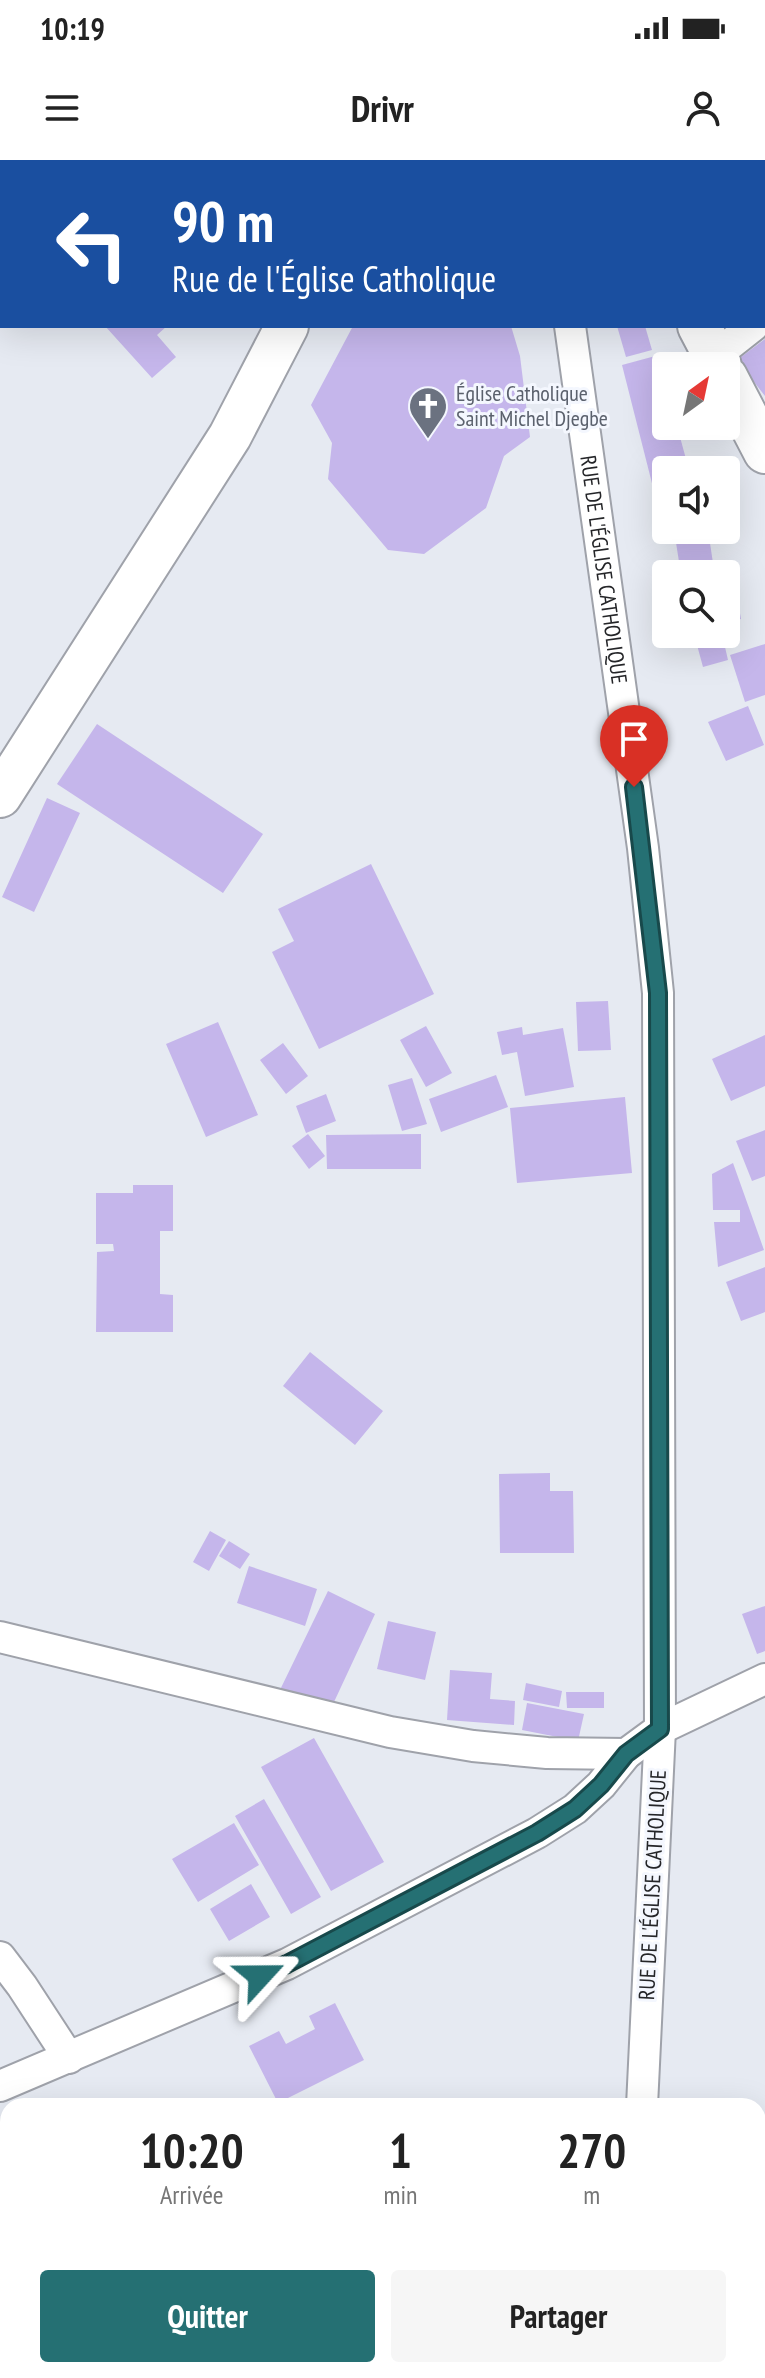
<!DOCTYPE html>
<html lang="fr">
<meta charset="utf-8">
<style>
:root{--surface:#fff;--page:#f6f6f6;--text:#222;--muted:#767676;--accent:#257073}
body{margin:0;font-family:"PT Sans Narrow",sans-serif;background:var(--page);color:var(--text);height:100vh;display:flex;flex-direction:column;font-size:30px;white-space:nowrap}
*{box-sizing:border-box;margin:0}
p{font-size:26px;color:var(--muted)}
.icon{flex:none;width:44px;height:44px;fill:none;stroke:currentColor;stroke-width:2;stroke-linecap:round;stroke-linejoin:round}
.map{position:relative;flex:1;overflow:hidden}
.side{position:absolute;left:0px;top:1938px;width:766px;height:280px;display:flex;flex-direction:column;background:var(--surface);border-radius:24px 24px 0 0;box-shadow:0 8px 32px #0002}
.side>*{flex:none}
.guide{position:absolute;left:0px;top:0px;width:766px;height:168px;box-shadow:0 8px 32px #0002;background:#1a4fa0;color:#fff;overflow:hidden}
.needle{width:52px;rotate:33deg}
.fabs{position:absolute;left:652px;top:192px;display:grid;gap:16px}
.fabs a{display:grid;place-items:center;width:88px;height:88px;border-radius:8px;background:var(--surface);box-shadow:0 8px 32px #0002;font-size:40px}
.pin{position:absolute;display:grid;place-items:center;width:68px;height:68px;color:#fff;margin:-82px -34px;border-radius:50% 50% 50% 0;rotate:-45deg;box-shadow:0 0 8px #0007}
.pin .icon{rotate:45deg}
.me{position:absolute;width:88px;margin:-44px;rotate:66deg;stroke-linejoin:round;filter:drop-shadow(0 0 6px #0008)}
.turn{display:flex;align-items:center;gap:28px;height:168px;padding:0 40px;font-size:36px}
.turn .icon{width:104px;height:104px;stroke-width:2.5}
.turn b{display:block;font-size:56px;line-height:68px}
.eta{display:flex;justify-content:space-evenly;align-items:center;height:136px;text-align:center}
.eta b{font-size:48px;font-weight:800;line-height:56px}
.primary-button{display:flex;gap:16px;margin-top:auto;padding:16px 40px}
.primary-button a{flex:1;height:92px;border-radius:8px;background:var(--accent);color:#fff;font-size:32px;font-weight:800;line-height:92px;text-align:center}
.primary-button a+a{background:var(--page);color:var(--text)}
.status{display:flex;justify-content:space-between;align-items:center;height:56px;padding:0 40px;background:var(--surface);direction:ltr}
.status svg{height:22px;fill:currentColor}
header{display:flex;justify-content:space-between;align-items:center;height:104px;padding:0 40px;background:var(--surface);font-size:36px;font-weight:800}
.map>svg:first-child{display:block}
.building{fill:#c5b6eb}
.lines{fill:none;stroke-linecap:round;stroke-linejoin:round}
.street-casing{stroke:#9fa2aa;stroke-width:34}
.secondary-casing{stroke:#9fa2aa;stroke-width:46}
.street{stroke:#fff;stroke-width:30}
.secondary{stroke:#fff;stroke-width:42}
.route-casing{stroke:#18494b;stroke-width:20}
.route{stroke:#257073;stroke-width:14}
.labels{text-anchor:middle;stroke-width:6;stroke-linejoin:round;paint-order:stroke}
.worship-label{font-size:22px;fill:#5b616d;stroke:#f4f7fe;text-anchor:start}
.street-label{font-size:22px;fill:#242528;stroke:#f4f7fe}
</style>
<div class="status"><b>10:19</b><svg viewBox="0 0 49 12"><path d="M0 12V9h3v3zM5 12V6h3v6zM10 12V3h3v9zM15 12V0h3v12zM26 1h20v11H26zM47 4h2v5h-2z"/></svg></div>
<header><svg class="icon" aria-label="menu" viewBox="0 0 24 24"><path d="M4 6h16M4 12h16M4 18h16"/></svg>Drivr<svg class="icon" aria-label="person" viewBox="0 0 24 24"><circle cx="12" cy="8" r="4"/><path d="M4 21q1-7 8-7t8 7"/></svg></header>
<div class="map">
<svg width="765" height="2218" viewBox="0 0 765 2218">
<rect width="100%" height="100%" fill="#e6eaf2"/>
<path class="building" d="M105,166H167L157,175L176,197L152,218Z
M353,166H511L520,196L530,277L504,296L486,348L424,394L388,390L328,319L332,283L311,245Z
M617,166H645L652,190L626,197Z
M765,179V236L737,200Z
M659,195L666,222V266H677L689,310H666V341L657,343L622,205Z
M674,370H708L713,403L680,408Z
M731,402L741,459L726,462V414H692L691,409Z
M694,474H722L728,500L703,507Z
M765,484V535L745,542L730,495Z
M748,546L764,585L726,601L708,562Z
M97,564L263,674L223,733L57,624Z
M47,638L80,653L34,752L2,737Z
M371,704L434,834L319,889L272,792L294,781L278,749Z
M608,841L611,890L578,891L576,842Z
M218,862L258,955L206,977L166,884Z
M426,866L452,913L426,927L400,880Z
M522,867L523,875L563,868L574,927L525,936L517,892L502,895L497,872Z
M765,875V926L731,941L712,899Z
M283,883L308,916L286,934L260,900Z
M496,915L508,947L441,972L429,939Z
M412,918L427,964L402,971L388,925Z
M326,934L336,961L306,973L296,946Z
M625,937L632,1013L517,1023L510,948Z
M765,970V1016L752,1021L736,981Z
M308,974L325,996L309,1009L292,986Z
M421,974V1009H327L326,975Z
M733,1003L764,1090L718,1107L714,1062H740V1050H713L712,1014Z
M133,1025H173V1071H160V1134L173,1135V1172H96L97,1092L114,1091L113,1084H96V1033H133Z
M765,1107V1152L741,1161L726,1122Z
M310,1192L383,1251L355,1285L283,1226Z
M550,1313V1331H573L574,1393H500L499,1314Z
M210,1371L226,1380L209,1411L193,1402Z
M229,1381L250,1394L240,1409L219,1396Z
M249,1406L317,1429L305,1466L237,1443Z
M328,1431L375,1454L334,1542L278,1534Z
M765,1446V1491L757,1494L742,1454Z
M388,1461L436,1472L425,1520L377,1509Z
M450,1510L492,1513L490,1539L515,1541L514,1565L447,1560Z
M526,1523L562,1531L559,1547L523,1540Z
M566,1532H604V1548H567Z
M527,1543L584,1554L578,1581L522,1570Z
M314,1578L384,1702L331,1731L261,1607Z
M264,1639L321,1737L291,1754L235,1656Z
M234,1663L259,1705L198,1742L172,1699Z
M251,1724L270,1757L229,1781L210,1749Z
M335,1843L364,1900L278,1943L249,1886L279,1871L286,1884L315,1869L309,1856Z
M758,2045H765V2111H758Z"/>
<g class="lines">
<defs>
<g id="street">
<path d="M547,0L548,2"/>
<path id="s1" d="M570,166L643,688L658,833L660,1569L642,1946"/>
<path d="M715,196L753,166"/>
<path d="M0,1477L390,1572L473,1586L547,1593L626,1594"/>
<path d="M0,1797L22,1826L69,1898"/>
<path d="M0,1926L287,1804L537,1673L575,1649L601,1625L626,1594L660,1569L765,1519"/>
<path d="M0,2114L8,2138"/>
<path d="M32,2210L34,2218"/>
<path d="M639,2210L640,2218"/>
</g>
<path id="secondary" d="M612,0L613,2
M372,2L373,0
M699,166L720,206
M726,217L765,292
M0,636L230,276L287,166"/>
</defs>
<use href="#street" class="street-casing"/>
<use href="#secondary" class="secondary-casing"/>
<use href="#street" class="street"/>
<use href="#secondary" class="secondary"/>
</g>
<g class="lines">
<defs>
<path id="route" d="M260,1816L287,1804L537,1673L575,1649L601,1625L626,1594L660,1569L658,833L634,627"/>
</defs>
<use href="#route" class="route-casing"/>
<use href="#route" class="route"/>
</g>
<defs>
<symbol id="church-pin" viewBox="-11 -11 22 30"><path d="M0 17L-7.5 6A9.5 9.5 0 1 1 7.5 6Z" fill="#6b7280" stroke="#f4f7fe"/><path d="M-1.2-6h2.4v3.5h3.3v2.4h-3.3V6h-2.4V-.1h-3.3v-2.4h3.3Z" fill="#fff"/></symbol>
</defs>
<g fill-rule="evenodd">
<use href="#church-pin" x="406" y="224" width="44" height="60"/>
</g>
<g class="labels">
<g class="worship-label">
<text x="456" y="241">Église Catholique<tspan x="456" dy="25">Saint Michel Djegbe</tspan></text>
</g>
<g class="street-label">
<text dy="8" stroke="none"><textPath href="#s1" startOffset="246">RUE DE L'ÉGLISE CATHOLIQUE</textPath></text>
<text transform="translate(652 1725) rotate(-87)" y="8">RUE DE L'ÉGLISE CATHOLIQUE</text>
</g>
</g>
</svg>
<div class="fabs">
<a><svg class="needle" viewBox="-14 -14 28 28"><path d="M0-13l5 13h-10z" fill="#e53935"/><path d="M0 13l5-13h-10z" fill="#767676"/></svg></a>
<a><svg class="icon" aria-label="sound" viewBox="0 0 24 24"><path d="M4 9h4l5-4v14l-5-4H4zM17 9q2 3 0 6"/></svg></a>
<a><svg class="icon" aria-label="search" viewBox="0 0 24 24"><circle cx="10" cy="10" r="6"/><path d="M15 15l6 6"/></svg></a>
</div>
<div class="pin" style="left:634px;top:627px;background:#d93025"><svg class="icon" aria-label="arrive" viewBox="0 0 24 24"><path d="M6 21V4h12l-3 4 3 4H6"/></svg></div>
<svg class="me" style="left:260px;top:1816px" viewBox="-20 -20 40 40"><path d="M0-17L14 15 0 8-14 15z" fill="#257073" stroke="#fff" stroke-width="4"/></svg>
<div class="guide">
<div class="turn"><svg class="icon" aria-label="left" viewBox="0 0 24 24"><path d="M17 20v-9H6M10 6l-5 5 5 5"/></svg><div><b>90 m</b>Rue de l'Église Catholique</div></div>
</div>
<section class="side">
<div class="eta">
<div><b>10:20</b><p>Arrivée</p></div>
<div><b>1</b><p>min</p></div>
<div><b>270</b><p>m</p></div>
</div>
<div class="primary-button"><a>Quitter</a><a>Partager</a></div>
</section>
</div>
